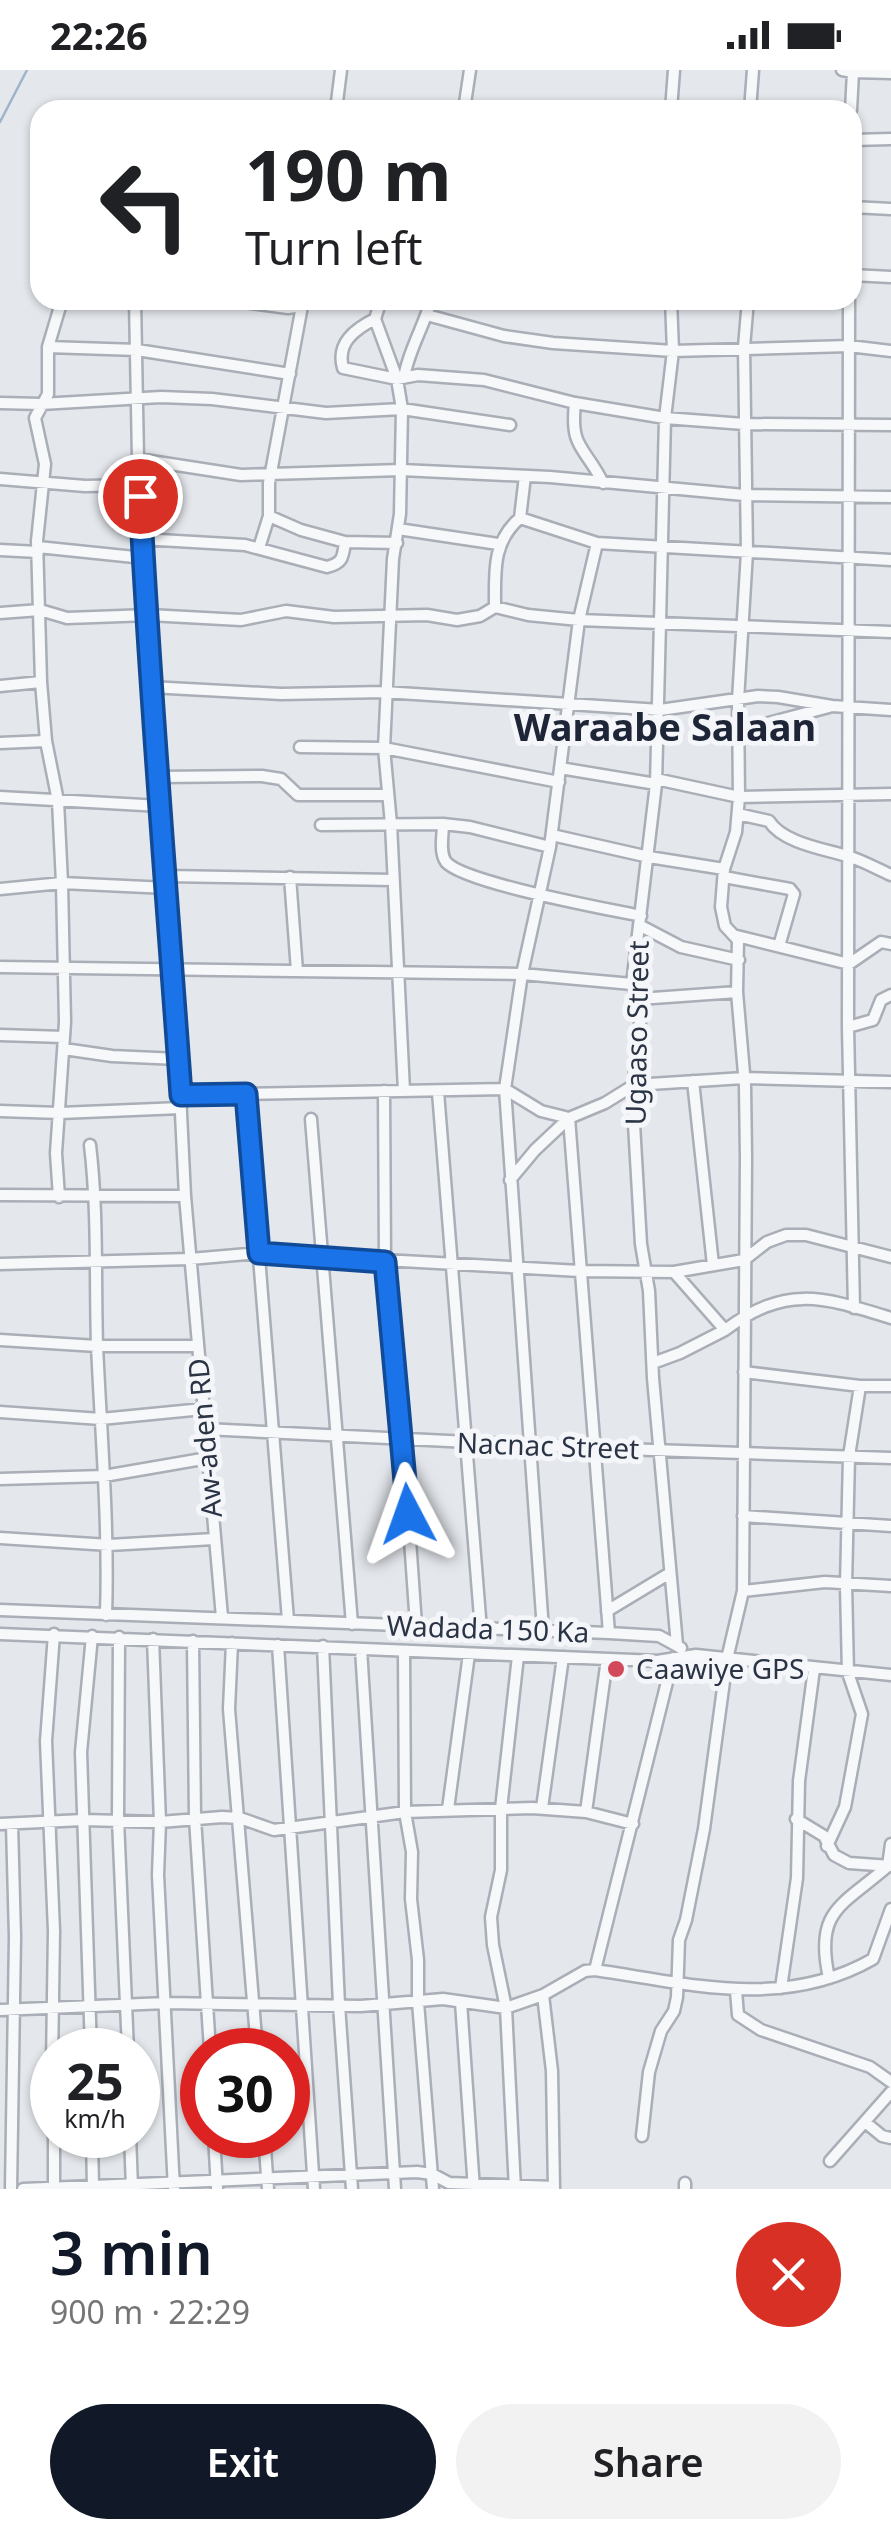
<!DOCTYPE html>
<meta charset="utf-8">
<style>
:root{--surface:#fff;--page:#f2f2f2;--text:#202124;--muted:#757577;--accent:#111827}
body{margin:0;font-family:"Noto Sans",sans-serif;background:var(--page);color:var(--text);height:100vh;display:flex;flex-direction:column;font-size:38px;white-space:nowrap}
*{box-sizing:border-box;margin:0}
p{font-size:32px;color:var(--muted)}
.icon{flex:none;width:55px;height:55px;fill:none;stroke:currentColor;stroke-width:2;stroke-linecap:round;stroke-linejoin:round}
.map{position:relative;height:2119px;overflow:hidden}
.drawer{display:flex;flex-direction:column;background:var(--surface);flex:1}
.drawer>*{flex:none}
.hud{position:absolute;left:30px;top:30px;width:832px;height:210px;border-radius:30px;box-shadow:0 2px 8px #0004;background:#fff;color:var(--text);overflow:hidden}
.speed{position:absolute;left:30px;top:1958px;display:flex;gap:20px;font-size:50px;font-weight:700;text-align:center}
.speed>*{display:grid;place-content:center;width:130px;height:130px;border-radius:50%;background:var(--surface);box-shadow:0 2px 8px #0004;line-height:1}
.speed small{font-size:25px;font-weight:400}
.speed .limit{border:15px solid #d22;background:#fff;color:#111}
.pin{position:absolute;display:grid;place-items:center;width:85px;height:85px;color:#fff;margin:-42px;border:5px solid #fff;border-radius:50%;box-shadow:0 2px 10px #0007}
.me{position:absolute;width:110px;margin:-55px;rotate:356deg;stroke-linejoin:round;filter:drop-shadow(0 0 8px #0008)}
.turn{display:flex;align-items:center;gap:35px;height:210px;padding:0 50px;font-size:45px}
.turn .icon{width:130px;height:130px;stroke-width:2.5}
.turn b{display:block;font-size:70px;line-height:85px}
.round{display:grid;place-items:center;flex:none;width:105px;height:105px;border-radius:52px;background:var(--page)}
.headline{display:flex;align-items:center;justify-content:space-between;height:170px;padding:0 50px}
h1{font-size:60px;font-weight:600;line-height:75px;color:var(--accent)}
.action{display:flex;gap:20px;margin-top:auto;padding:20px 50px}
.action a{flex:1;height:115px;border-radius:60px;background:var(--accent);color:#fff;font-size:40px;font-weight:600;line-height:115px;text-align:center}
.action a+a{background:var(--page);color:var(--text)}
.status{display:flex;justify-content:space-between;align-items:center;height:70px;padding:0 50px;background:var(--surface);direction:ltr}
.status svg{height:28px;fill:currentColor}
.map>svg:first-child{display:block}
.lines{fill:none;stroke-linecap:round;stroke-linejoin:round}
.stream{stroke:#9fb4cc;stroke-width:2.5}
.minor-casing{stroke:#a9aeb7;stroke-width:15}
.minor{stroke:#f7f8fa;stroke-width:10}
.route-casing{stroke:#114b97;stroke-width:25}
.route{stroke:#1a73e8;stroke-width:18}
.poi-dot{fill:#d1495b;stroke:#f4f6f9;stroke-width:4}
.labels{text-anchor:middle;stroke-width:10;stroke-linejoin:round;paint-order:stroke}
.street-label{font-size:28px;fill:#2b3445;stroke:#f4f6f9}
.poi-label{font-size:28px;fill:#2b3445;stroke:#f4f6f9;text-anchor:start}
.district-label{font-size:38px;font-weight:bold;fill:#1d2536;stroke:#f4f6f9}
</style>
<div class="status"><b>22:26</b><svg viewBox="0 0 49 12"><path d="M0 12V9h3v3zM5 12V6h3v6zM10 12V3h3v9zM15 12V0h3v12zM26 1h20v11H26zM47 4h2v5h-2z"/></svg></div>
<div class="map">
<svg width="891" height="2119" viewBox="0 0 891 2119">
<rect width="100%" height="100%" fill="#e4e7ec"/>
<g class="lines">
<path class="stream" d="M0,52L27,0"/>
<defs>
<path id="minor" d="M842,0L853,2L851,40
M853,2L891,3
M336,40L341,0
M464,40L470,0
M671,40L674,0
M750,40L753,0
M852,70L891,69
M852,137L891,139
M852,205L891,207
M62,230L48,277L137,280L290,304
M135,230L138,389L149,545L150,617L174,898L185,1126L222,1547
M229,230L288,238L302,236L303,231
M381,230L375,249L397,309L402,339L400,444L393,489L384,678L391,754L404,1021
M671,230L673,281L665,348L656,714L632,914L642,936L635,994L634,1054L641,1174L649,1221L653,1308L677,1575
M849,230L848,957L854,1238
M302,236L269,413V446L301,460L345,472L397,473
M427,245L504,266L553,273L673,281L849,276L891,281
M375,249C355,259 336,273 343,298L397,309L418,305L484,310L575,333L665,348L744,354L891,355
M48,277V324L35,348L45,394L37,471L41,612L46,671L58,731L62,813L65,952L56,1083L59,1127
M404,308C408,281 424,257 431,230
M0,333L41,334L161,327L212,329L326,343L402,339L510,355
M575,333C570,379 584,375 603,413
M138,389L241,405L401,400L550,407L744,425L891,427
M525,406L520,448C492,472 495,502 495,537L528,545L579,550L891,562
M0,409L85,416L140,415
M520,448L597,473
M398,459L498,474
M142,469L245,475L327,497C343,493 343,487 345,472
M38,477L144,488
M259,478L269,446
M0,480L38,482
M0,543L40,540L67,548L149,545L241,550L286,541L334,547L427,545L457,550L480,546L495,537
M0,616L41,612
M150,617L281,624L384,622L660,640L758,626L778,627L832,636L891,640
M738,661L829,637
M0,673L46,671
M300,677L384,678L559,712
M560,698L656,714
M159,707L262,706L281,709L298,725H388
M656,709L739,727L891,724
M0,727L161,736
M738,744L769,751C783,773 824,779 847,786C862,790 877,799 891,805
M443,754C443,765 439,782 446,792C464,813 608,839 641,846
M321,755L443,754L470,757L550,777
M552,765L649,787L724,799
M166,806L393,810
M290,807L297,901
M724,807L790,819L794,824L779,876
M0,819L62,813L167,818
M639,855L681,877L739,890
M737,866L849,894L881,872L891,874
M0,897L522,904L632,914
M639,929L737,922
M848,957L873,950L881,930L891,925
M0,965L64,967
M64,979L112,986L178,989
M693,1011L713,1195
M384,1021L385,1192L403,1370L416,1555
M438,1022L481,1560
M246,1024L288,1550
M181,1025L505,1019L541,1041L569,1048L605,1033L634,1015L744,1008L891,1012
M0,1041L60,1043L181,1038
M569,1048L609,1563
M311,1049L352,1554
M90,1075C98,1142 95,1208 97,1275C101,1365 109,1455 106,1545
M510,1110L535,1080L569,1048
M0,1125L185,1126
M0,1194L190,1189L259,1183L580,1201L674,1202L744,1190L767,1172L786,1165H806L891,1187
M674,1202L725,1260C787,1214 823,1227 891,1248
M0,1270L97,1276H197
M653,1293L680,1283L725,1260
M744,1302L860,1316H891
M0,1342L101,1349L203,1339
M205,1359L593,1378L891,1388
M0,1409L104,1406L208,1388
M743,1446L891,1456
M0,1468L109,1475L214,1469
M743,1521L825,1512L891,1516
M0,1540L609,1563L659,1566L681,1578
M607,1541L670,1503
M543,1560L505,1019L522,904L550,777L579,550L597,473L891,490
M0,1564L657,1591L696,1585L891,1605
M119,1567L118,1750L128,1980
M153,1569L160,1752L158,1805L174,2119
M193,1571L195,1748L210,1980
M232,1573L229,1639L257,1980
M278,1575L314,2119
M323,1576L339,1935L352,2119
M361,1579L395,2119
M404,1581L405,1742L412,1782L411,1829L418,1890V1932L433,2119
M542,1738L563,1587
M448,1739L469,1584
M586,1742L607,1589
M796,1749L824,1766L834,1785L849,1793L891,1796
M0,1754L83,1750L160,1752L222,1747L240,1748L274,1760L405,1742L532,1738L586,1742L633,1754
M827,1776L845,1737L862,1644L848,1603L846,1515L849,1386L860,1316
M595,1900C691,1914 784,1940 873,1889L891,1839
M829,1908C814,1840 842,1836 888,1796L891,1774
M781,1918L797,1808L799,1711L814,1599
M736,1921L738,1945L761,1960L870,1997L891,2012
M543,1925L552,2001L554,2119
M461,1932L474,2119
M0,1940L166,1933L361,1936L443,1929L506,1938L543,1925L585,1901L595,1900L673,1588
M91,1980L81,1682L92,1566
M52,1994L54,1861L46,1671L54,1564
M865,2052L882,2066L891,2068
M54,2065V2118
M92,2065L93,2118
M130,2065L132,2118
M214,2065L217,2119
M264,2065L268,2119
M642,2066L649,2002L661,1961L674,1941L677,1927L679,1870L686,1850L704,1759L727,1589L743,1521L746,1088L745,1015L737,922L738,870L725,856L721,837L724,799L736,762L739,727L738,630L747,482L744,277L748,230
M830,2091L891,2022
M685,2113V2119
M11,2119L15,1867L12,1754
M23,2119L417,2102L432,2104L449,2113L554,2117
M515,2119L506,1938L493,1875L491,1847L501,1800V1739L518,1586"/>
</defs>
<use href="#minor" class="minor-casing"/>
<use href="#minor" class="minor"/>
</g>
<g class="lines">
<defs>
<path id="route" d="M140,426C150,626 167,826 181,1025L246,1024L259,1183L385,1192L408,1444"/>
</defs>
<use href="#route" class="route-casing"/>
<use href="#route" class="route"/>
</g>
<circle class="poi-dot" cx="616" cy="1599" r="10"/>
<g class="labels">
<g class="street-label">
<text transform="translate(637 963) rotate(-89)" y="10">Ugaaso Street</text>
<text transform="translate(205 1368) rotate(-95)" y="10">Aw-aden RD</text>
<text transform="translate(548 1376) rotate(2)" y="10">Nacnac Street</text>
<text transform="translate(488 1559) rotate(2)" y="10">Wadada 150 Ka</text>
</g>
<g class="poi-label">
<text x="636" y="1609">Caawiye GPS</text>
</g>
<g class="district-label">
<text x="665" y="671">Waraabe Salaan</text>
</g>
</g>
</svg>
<div class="speed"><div>25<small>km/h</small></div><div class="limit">30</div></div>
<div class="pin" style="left:140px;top:426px;background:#d93025"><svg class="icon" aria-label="arrive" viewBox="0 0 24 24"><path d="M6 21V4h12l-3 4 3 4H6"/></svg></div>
<svg class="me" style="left:408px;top:1444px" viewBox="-20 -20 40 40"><path d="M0-17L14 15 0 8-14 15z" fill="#1a73e8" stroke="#fff" stroke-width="4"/></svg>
<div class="hud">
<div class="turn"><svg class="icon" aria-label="left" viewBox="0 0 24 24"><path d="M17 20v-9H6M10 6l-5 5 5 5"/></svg><div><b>190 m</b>Turn left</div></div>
</div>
</div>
<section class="drawer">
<div class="headline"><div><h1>3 min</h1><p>900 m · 22:29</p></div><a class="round" style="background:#d93025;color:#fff"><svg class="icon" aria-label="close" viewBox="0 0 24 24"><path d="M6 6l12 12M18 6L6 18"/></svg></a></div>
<div class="action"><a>Exit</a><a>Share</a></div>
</section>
